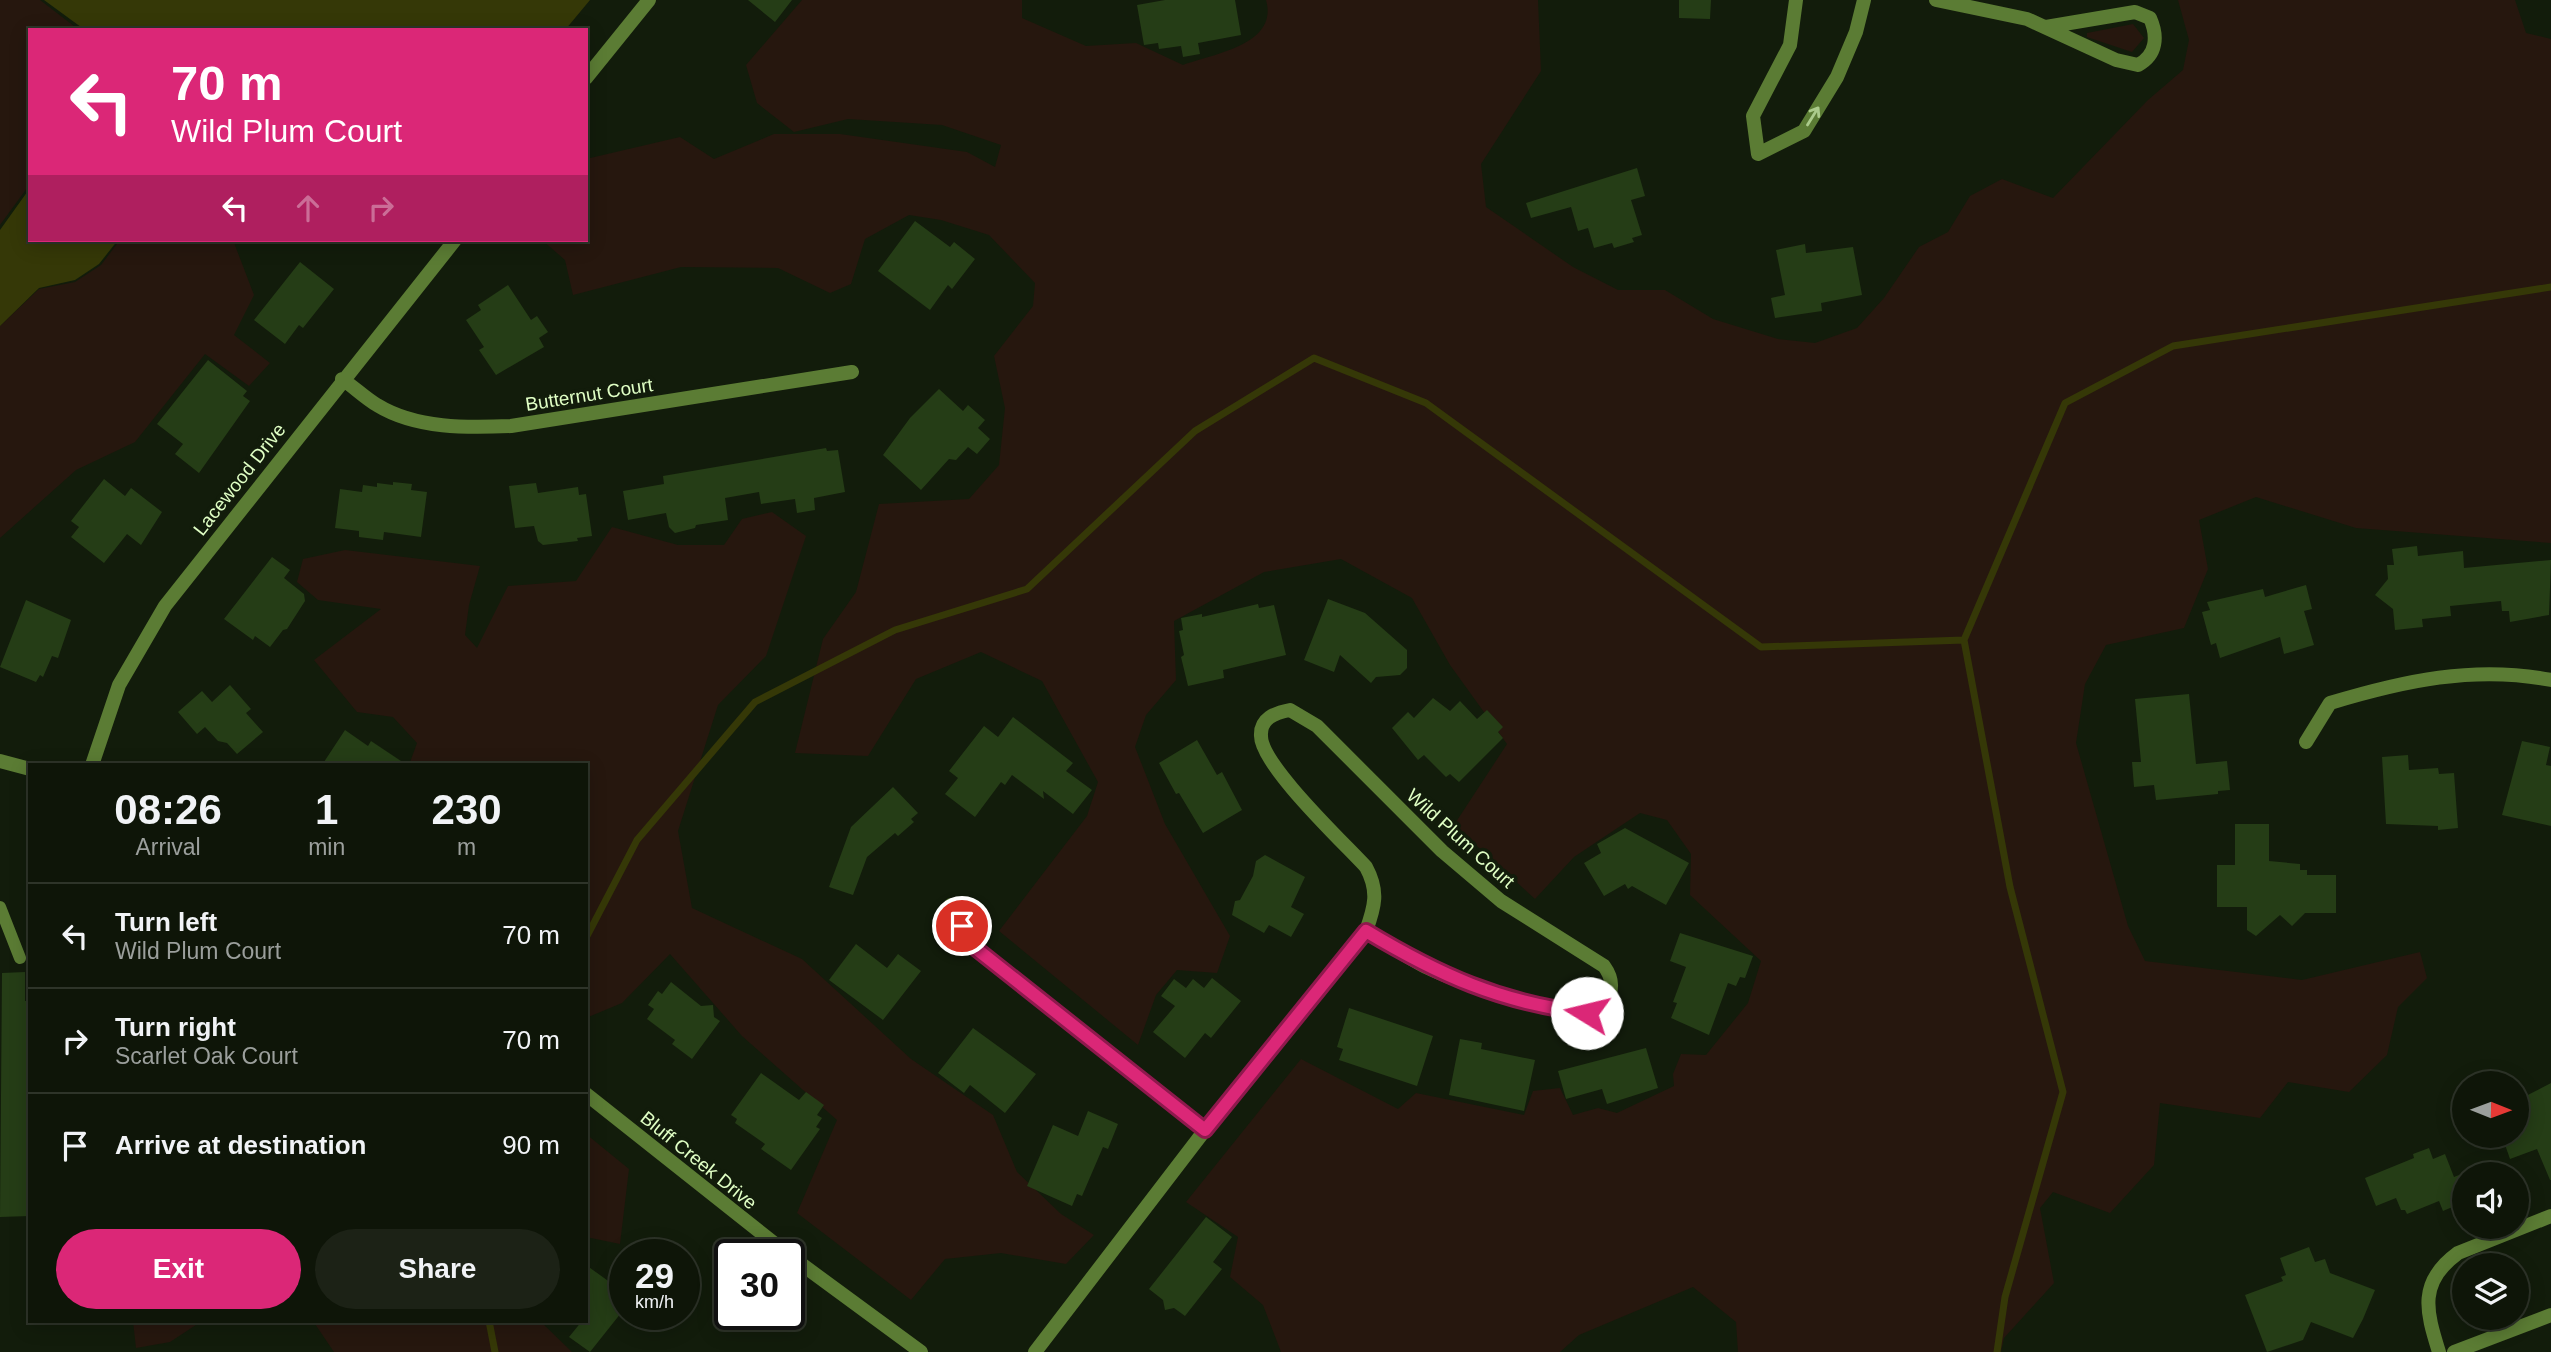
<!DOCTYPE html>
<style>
:root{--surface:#0e1508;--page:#1c2216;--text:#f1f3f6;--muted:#9b9f9c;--line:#2e3429;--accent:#db2777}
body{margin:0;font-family:Arial,sans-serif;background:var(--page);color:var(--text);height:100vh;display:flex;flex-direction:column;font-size:26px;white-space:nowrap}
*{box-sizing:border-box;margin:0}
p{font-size:23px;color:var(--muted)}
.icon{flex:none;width:38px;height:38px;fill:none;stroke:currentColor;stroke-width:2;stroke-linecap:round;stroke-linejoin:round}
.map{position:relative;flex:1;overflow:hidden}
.sheet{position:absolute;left:28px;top:763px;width:560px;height:560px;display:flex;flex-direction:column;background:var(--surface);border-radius:0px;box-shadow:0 4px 18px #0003,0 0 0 2px var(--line)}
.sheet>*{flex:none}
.banner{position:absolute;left:28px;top:28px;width:560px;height:214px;border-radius:0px;box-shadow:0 4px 18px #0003,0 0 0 2px var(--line);background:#db2777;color:#fff;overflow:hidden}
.needle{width:46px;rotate:91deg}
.controls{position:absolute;left:2452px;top:1071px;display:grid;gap:14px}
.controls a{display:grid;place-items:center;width:77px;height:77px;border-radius:50%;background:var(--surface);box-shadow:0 4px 18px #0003,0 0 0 2px var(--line);font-size:35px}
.speed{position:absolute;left:609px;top:1239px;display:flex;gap:14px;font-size:35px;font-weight:700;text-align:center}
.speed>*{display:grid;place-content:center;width:91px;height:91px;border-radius:50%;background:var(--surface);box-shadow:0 4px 18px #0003,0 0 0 2px var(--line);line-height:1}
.speed small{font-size:18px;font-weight:400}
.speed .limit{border:4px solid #111;border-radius:10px;background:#fff;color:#111}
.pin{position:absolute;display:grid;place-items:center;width:60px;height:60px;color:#fff;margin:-30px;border:4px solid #fff;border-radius:50%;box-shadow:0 2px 7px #0007}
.me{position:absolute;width:77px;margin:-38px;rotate:279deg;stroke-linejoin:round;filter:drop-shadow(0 0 5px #0008)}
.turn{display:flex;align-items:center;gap:24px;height:147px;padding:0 28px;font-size:32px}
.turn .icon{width:91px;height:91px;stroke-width:2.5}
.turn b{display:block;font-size:49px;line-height:60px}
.lanes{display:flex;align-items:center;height:66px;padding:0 28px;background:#0003;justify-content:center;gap:35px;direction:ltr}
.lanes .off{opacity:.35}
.eta{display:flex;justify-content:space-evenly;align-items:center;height:119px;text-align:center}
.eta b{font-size:42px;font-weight:600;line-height:49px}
.button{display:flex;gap:14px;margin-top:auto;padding:14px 28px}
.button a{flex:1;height:80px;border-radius:42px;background:var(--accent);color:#fff;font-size:28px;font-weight:600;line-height:80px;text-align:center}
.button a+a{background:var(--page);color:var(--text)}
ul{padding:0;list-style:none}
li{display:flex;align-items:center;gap:21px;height:105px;padding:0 28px;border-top:2px solid var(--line)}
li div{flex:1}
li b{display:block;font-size:26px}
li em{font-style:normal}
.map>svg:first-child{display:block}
.green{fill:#26170e}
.water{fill:#353807}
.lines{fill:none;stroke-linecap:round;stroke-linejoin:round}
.stream{stroke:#353807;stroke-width:7}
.building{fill:#253d16}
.lane{stroke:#5b7c34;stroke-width:12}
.street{stroke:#5b7c34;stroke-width:14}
.oneway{stroke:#abcb8b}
.route-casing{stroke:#8e194d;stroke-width:18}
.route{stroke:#db2777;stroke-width:12}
.labels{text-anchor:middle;stroke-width:7;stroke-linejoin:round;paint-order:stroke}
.street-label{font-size:19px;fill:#e0ffc5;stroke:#121c0b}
</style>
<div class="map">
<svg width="2551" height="1352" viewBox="0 0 2551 1352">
<rect width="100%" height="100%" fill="#121c0b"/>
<path class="green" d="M0,0H40L79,30H30V184L0,225Z
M802,0H1022V18L1086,46L1136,43L1183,65C1213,54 1279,45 1266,0H1538L1541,71L1481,164L1486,207L1573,267L1618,290H1665L1713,319L1778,339L1815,343L1857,328L1884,298L1919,247L1948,232L1970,196L2002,179L2053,198L2148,100L2183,70L2189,40L2178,0H2515L2526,33L2551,39V543L2356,528L2256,497L2199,520L2208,569L2184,628L2106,645L2085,684L2076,743L2128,926L2145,961L2302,980L2420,952L2427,978L2398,1007L2387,1055L2349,1092L2288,1082L2260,1118L2160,1103L2154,1165L2110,1213L2053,1192L2040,1208L2054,1283L2004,1338L2001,1352H1738L1736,1322L1693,1287L1579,1335L1560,1352H1281L1263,1305L1230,1277L1238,1237L1186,1202L1301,1059L1398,1109L1416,1093L1524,1115L1533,1091L1560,1088L1573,1115L1598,1108L1617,1113L1674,1086L1673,1074L1681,1054L1706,1055L1748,1003L1761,961L1690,895L1691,854L1667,820L1640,813L1574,857L1535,899L1454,825L1507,744L1450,665L1412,598L1341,559L1264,572L1174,621L1176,680L1146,715L1135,747L1165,824L1230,936L1217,973L1177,970L1156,995L1138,1045L999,931L1087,816L1098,782L1042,681L981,652L916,679L868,756L795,753L823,639L856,592L879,504L969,499L999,465L1005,408L994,356L1033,306L1035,283L989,235L941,220L909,215L865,239L851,284L830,293L778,268L681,267L573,295L565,260L542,240H586V159L680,137L714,159L774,134H840L967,152L995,167L1001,145L942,125L848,119L794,132L757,103L746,65Z
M2133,24L2144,38L2132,52L2087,37V33Z
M120,240H233L254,295L234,335L270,363L249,386L205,354L135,442L76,470L0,538V326L39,289L75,282L101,265Z
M772,512L806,536L766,656L718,705L678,831L692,908L802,959L911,1059L993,1115L1017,1172L1061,1214L1094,1235L1066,1264L1001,1253L945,1259L911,1300L797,1213L837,1120L742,1036L670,954L622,1003L586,1018V765H409L417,743L393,717L357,712L314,660L381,609L318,600L297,582L303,559L345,550L480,566L469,605L465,635L477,648L508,586L576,581L612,527L678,545H724L742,519Z
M586,1134L629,1169L620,1244L586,1237Z
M133,1321H202L170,1342L136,1348Z
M313,1321H540L572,1352H334Z"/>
<path class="water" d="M44,0H590L565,30H85Z
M30,188V240H118L99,264L75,280L39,288L0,326V230Z"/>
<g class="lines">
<path class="stream" d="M1964,640L2010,887L2063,1092L2005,1297L1997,1352
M586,938L637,840L755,702L895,630L1027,589L1195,431L1314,358L1426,403L1761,647L1964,640L2065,403L2173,346L2551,287
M489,1321L495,1352"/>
</g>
<path class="building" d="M748,0H792L775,22Z
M1165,0H1235L1241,35L1198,43L1200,54L1183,57L1181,46L1159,49L1158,43L1144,45L1137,5Z
M1679,0H1711L1710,19L1679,18Z
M1637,168L1645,196L1631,200L1642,235L1632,238L1634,242L1614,248L1612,243L1594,248L1588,228L1578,231L1571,207L1531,218L1526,203Z
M915,221L950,247L954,242L975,259L952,289L948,285L930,310L878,271Z
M1805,244L1806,253L1853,247L1862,295L1821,303L1822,311L1775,318L1771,298L1785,295L1776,250Z
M300,262L334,289L303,328L299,325L285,344L254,320Z
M508,285L531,320L537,316L548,332L539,338L544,347L496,375L479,350L484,347L466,320L481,310L478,305Z
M208,360L247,391L243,396L250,401L199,473L175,454L183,444L157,424Z
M939,389L963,411L968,405L985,420L978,428L990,439L977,454L968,447L956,460L949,459L921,490L883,455L910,418Z
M826,448L827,451L838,450L845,492L814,498L815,510L797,513L795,499L761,504L759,492L725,498L728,520L696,525L695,528L675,533L669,527L666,513L628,520L623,491L664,484L663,476Z
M104,479L125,496L131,488L162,512L141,545L127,534L104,563L71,537L79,527L71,521Z
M393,482L412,484L411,490L427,492L421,537L384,532L383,540L359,537V531L335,528L340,489L362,492L363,485L377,487V483L393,485Z
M536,483L538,493L578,487L579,495L586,494L592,536L577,538L578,541L543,545L538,541L534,526L515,528L509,486Z
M2417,546L2418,556L2463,551L2464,568L2551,560L2549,615L2510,622L2509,611H2502L2501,601L2450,606L2451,616L2422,619L2423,627L2395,630L2393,609L2375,595L2388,579L2387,565H2394L2392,549Z
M272,557L290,570L284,578L304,594L305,601L287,629L283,630L270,647L255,636L253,640L224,619Z
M2306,585L2312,609L2304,611L2314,645L2284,654L2280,637L2220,658L2216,643L2211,645L2202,612L2210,610L2207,602L2263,589L2265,597Z
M1328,599L1365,613L1407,650V668L1400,675L1376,677L1371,683L1340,655L1334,672L1304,660Z
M26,600L71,620L58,658L52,656L43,677L40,675L36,682L0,667Z
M1258,604L1259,608L1274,605L1286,655L1223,670L1224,678L1188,686L1181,657L1184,655L1179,631L1183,630L1181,618L1202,614V617Z
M230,685L251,709L246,713L263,732L237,754L227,743L218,741L205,727L197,734L178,712L202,691L212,702Z
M2189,694L2196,764L2227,761L2230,790L2218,791V794L2156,800L2154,785L2134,787L2132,762H2141L2135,699Z
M1433,698L1450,711L1460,701L1477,719L1487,710L1503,727L1498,732L1503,738L1459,782L1450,774L1446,777L1424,755L1418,760L1392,728L1408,712L1414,718Z
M1013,717L1073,763L1066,771L1092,790L1073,814L1043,791L1044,799L1012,775L1005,785L1001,782L975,817L945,794L958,778L949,771L984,726L998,737Z
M345,730L368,746L371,741L407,765H322Z
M1197,740L1217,775L1222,772L1242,810L1203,833L1179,793L1176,794L1159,763Z
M2522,741L2550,747L2546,765L2551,766V826L2502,815Z
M2408,755L2409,770L2438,768L2439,774L2454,773L2458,828L2438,830V826L2386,824L2382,757Z
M893,787L918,813L911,819L914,822L898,836L895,833L867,857L853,895L829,887L851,827Z
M2235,824H2269V861L2300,864V870H2307V875H2336V913H2305L2292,926L2280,915L2256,936L2247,930V907H2217V865H2235Z
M1625,828L1689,863L1666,905L1632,886L1628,889L1625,884L1604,896L1584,863L1601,853L1597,844Z
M1265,855L1305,877L1291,907L1304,914L1291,937L1269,925L1264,933L1232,915L1235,901L1240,900L1253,876L1256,861Z
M1680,933L1753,956L1745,978L1740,977L1736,986L1728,983L1709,1035L1671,1018L1677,1003L1673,1002L1686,967L1670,961Z
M856,944L887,968L898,954L921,971L883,1020L829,980Z
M25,972V1001H30V1216L0,1217L2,973Z
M1212,978L1241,1001L1211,1038L1205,1033L1185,1058L1153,1032L1175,1006L1161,996L1174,979L1186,988L1193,979L1204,988Z
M671,982L701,1006L713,1005L714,1017L720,1021L692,1059L672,1044L675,1040L647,1019L654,1009L648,1005L658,991L662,994Z
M1349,1008L1433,1036L1417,1086L1339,1060L1343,1049L1337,1047Z
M973,1028L1036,1074L1005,1113L970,1085L964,1093L938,1073Z
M1460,1039L1482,1043L1481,1049L1535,1060L1524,1111L1449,1095Z
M1646,1048L1658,1088L1607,1104L1602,1089L1566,1099L1558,1071Z
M761,1073L799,1100L806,1092L824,1105L817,1115L822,1118L816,1127L820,1129L791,1170L761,1149L765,1144L735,1123L737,1119L731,1115Z
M2551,1083V1180H2550L2537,1149L2510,1159L2502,1136H2516V1101Z
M1088,1111L1118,1124L1108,1149L1103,1147L1082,1196L1077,1194L1072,1206L1027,1186L1053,1125L1078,1136Z
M2429,1148L2433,1159L2445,1154L2454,1177L2464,1173V1202L2443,1211L2439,1201L2407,1214L2405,1210H2401L2396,1198L2376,1206L2365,1178L2414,1158L2413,1154Z
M1206,1217L1232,1237L1213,1262L1222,1269L1185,1316L1174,1308L1165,1310L1163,1300L1149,1289Z
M2309,1247L2315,1262L2325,1259L2330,1273L2375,1290L2363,1319L2353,1338L2311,1322L2303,1340L2267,1352L2245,1295L2283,1281L2281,1277L2286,1275L2280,1258Z
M586,1265L625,1293V1308L590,1352L569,1337L582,1321H586Z"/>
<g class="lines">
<path class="lane" d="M0,907L20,958"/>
<path class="street" d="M1796,0L1790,45L1753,116L1758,154L1804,131L1837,77L1856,32L1864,0
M1936,0L2027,19L2116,60L2138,65C2157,55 2158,36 2150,18L2135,12L2046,27
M586,78L649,0
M342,379C354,387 365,398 377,405C416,429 468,428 511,426L852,372
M1290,710L1317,726L1442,851L1501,901L1604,966C1612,977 1614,987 1607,1000C1603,1006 1597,1010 1590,1012C1561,1019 1455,981 1426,967C1405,956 1386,943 1366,931C1375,906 1379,891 1366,867C1344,843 1261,765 1261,736C1260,718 1275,713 1290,710Z
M2306,742L2330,703C2403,681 2474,665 2551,680
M0,761L30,769
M92,765L119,685L165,606L455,240
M951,905L974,947L1205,1130
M586,1094L789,1255
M789,1255L921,1352
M1035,1352L1205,1130L1366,931
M2439,1352C2426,1311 2418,1282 2458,1253L2551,1216
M2454,1352L2551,1315"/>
</g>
<defs><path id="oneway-shaft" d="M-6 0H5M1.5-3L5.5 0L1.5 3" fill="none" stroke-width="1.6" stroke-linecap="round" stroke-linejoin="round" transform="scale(1.75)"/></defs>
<use class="oneway" href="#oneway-shaft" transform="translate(1813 116) rotate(-58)"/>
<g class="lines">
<defs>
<path id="route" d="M962,926L974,947L1205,1130L1366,931C1439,975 1501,1003 1587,1013"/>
</defs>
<use href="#route" class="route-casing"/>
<use href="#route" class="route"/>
</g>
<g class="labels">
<g class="street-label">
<text transform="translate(589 394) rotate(-9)" y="7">Butternut Court</text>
<text transform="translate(239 479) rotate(-52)" y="7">Lacewood Drive</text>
<text transform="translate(1461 838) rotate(42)" y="7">Wild Plum Court</text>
<text transform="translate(699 1160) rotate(39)" y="7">Bluff Creek Drive</text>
</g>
</g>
</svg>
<div class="controls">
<a><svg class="needle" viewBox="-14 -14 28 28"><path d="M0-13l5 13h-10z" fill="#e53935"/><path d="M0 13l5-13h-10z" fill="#9b9f9c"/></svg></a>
<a><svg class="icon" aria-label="sound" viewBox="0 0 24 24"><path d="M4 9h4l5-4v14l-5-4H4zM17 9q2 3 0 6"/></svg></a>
<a><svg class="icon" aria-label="layers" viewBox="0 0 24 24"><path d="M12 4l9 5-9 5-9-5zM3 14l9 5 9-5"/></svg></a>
</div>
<div class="speed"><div>29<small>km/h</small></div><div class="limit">30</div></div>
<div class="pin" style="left:962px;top:926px;background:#d93025"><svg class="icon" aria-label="arrive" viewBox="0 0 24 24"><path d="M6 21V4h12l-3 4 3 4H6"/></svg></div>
<svg class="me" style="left:1587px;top:1013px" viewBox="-20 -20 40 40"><circle r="19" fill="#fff"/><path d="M0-13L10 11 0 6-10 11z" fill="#db2777"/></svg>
<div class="banner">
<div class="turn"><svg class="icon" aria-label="left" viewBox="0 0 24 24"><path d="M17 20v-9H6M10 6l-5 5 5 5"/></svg><div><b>70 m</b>Wild Plum Court</div></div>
<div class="lanes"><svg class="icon" aria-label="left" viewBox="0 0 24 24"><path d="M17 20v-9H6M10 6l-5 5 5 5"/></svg><svg class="icon off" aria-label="ahead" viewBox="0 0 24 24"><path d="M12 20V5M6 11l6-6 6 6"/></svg><svg class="icon off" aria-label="right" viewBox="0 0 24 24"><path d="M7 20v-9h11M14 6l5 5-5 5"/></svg></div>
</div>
<section class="sheet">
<div class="eta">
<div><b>08:26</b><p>Arrival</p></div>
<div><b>1</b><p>min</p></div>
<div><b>230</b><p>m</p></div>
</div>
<ul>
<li><svg class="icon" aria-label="left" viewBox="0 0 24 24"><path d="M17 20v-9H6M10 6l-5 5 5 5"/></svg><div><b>Turn left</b><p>Wild Plum Court</p></div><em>70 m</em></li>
<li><svg class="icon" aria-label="right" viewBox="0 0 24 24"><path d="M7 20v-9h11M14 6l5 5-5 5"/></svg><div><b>Turn right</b><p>Scarlet Oak Court</p></div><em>70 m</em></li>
<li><svg class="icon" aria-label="arrive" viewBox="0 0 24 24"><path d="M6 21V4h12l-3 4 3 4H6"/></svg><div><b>Arrive at destination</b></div><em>90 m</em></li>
</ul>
<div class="button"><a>Exit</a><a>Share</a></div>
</section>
</div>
